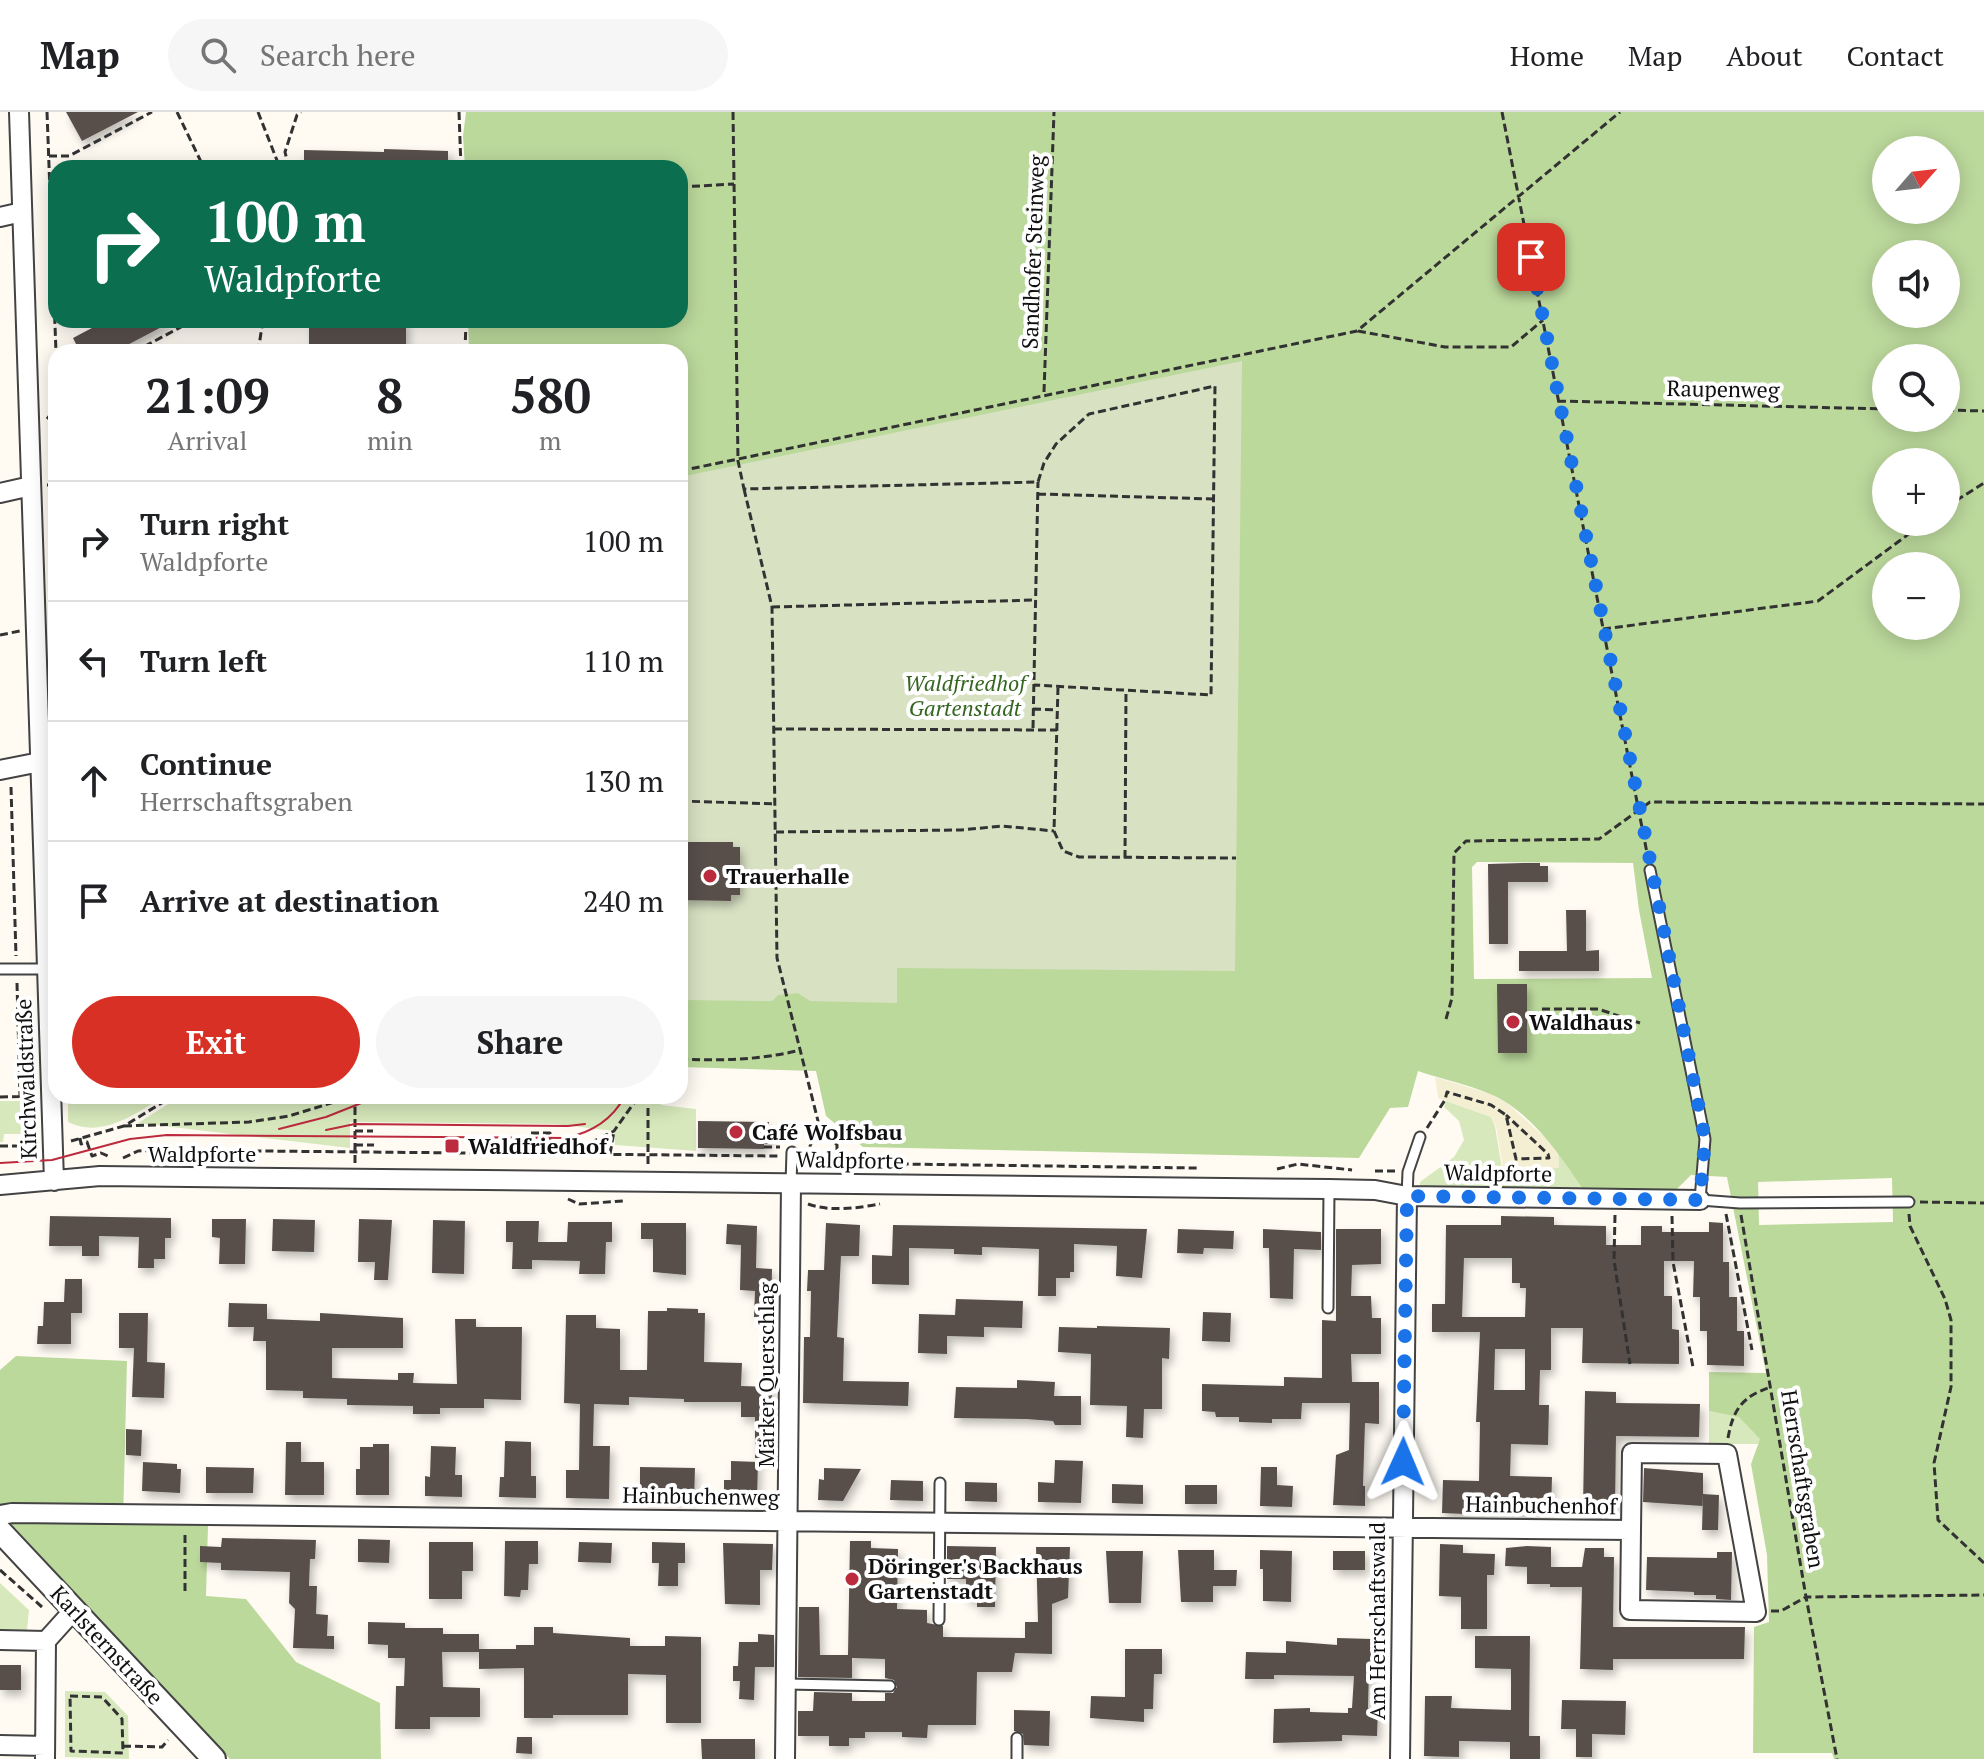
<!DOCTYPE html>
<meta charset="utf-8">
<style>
:root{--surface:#fff;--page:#f6f6f6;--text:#202124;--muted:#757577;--line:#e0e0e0;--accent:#d93025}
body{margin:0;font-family:"PT Serif",serif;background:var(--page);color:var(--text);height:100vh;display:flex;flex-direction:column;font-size:30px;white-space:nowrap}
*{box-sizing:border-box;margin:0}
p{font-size:26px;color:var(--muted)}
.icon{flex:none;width:44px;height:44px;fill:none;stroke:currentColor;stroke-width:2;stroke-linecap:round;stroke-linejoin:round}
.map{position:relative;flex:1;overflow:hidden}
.sheet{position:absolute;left:48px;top:232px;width:640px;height:760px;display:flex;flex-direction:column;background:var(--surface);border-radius:24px;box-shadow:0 4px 20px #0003}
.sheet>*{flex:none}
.top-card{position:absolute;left:48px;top:48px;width:640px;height:168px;border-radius:24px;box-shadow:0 4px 20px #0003;background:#0b6e4f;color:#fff;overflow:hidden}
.needle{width:52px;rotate:62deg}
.controls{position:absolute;left:1872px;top:24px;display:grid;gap:16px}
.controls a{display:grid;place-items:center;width:88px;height:88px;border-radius:50%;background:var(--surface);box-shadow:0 4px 20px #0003;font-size:40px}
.pin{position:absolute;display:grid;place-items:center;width:68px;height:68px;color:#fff;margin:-34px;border-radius:16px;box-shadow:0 4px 12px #0006}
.me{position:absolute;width:88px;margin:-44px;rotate:1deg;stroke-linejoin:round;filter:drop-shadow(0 0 6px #0008)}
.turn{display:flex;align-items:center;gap:28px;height:168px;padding:0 24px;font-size:36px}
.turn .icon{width:104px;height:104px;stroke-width:2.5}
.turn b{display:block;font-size:56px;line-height:68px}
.eta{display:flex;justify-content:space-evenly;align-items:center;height:136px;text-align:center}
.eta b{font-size:48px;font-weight:600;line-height:56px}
.cta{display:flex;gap:16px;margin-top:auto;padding:16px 24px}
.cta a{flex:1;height:92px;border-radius:48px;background:var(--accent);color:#fff;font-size:32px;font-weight:600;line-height:92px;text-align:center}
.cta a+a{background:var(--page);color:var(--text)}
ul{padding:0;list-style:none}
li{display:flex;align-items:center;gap:24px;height:120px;padding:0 24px;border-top:2px solid var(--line)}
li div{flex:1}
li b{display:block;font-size:30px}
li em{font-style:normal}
header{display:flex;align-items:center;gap:48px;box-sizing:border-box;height:112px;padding:0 40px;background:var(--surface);border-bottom:2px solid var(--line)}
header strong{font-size:38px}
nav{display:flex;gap:44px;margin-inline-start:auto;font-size:28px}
.search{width:560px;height:72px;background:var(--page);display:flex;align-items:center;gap:20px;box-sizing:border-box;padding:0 28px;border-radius:44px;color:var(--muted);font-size:30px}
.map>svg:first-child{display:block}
.farmland{fill:#f4efd3}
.green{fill:#d7e9bc}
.forest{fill:#bcd99c;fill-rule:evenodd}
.cemetery{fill:#d9e1c3}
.building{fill:#58504c;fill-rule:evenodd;filter:url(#shadow)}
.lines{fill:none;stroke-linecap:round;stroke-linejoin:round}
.service-casing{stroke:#434343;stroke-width:13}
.minor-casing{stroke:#434343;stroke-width:22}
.tertiary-casing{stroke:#434343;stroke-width:26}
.path{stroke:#323232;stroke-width:3;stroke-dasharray:8 4;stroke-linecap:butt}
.service{stroke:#fff;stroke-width:9}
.minor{stroke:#fff;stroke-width:18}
.tertiary{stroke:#fff;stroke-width:22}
.tram{stroke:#bc2b3d;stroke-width:2}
.route{stroke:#1a73e8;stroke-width:14;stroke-dasharray:0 25.2}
.poi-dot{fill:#bc2b3d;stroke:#fff;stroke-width:3}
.labels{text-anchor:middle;stroke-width:8;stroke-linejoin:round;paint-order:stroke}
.street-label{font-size:22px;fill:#101010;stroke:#fff}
.park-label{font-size:22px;font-style:italic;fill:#356621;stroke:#fff}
.poi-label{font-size:22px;font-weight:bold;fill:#101010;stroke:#fff;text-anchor:start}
</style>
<header>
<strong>Map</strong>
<div class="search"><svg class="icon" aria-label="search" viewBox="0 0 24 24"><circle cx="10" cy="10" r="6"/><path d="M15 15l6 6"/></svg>Search here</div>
<nav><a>Home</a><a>Map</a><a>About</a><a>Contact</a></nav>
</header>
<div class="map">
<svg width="1984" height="1647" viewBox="0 0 1984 1647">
<defs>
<filter id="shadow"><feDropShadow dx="3.5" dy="5.5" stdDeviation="4" flood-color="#0004"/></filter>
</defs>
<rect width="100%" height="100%" fill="#fffbf3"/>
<path class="farmland" d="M1435,965L1491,982L1508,992L1558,1037L1559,1056H1503L1496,1014L1491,1005L1438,986Z"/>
<path class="green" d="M68,984H164C136,1002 101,1027 68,1010Z
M181,984H660L661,993L696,997V1039L615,1033L614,1019L555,1012L350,1010V1036L138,1011Z
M0,989H32L33,1022H4L3,1030H0Z
M1446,989L1491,1005L1495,1014L1502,1057L1559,1056L1558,1037L1582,1076L1420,1075V1070L1454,1045L1464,1028L1459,1009L1444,995Z
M1709,1299L1739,1304L1761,1327L1758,1332H1709Z
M0,1471L29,1498L27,1518H0Z
M65,1579L105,1580L128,1604L129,1647L65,1645Z"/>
<path class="forest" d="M466,0H1984V1647H1834L1832,1641H1753L1754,1515L1769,1510L1767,1443L1751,1352L1760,1327L1739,1305L1709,1299V1260L1766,1261L1727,1065L1691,1063L1674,1080L1582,1076C1560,1042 1529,998 1490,982C1467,972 1441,967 1418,959L1408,995L1390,996L1359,1046L863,1035L826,1004L816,959L680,955V240H473L469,237L468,208H680V56H465L463,24ZM1886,38H1946V98H1886ZM1886,142H1946V202H1886ZM1886,246H1946V306H1886ZM1886,350H1946V410H1886ZM1886,454H1946V514H1886ZM1477,750L1633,751L1639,798L1652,866L1474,867L1472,755ZM1892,1066L1893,1110L1759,1113L1758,1070Z
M16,1244L127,1249L123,1410L208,1414L206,1484L246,1487L296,1550L380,1591L381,1647H230L0,1400V1258Z"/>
<path class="cemetery" d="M1242,249L1235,859L897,856V891L810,889L798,881L778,883L772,889L680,888V365Z"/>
<path class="building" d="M66,0H138L82,29Z
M384,37L448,39V56H304V38L384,40Z
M107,208H175L114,240H80L73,226Z
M309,208H406V235L309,232Z
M680,730H733V735H740V783H731V789L680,788Z
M1523,751H1540V754H1548V770H1508V832H1489L1488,752Z
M1566,798H1586V839L1599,838V859H1519V839H1567Z
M1497,872H1527V941H1498Z
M698,1009L769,1010V1032H764V1037L698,1036Z
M50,1104L171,1106V1126H165V1147H154V1156H138L139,1125L99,1124V1144H82V1134H49Z
M1501,1104L1554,1105V1113L1606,1114V1133H1641V1114H1662V1120H1709V1110L1723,1111V1150H1729V1185H1737V1219H1744V1254L1707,1253V1219H1700V1185H1693L1694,1149H1664V1184H1672V1217L1679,1218V1252L1582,1251L1583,1216H1551V1258H1540L1539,1293H1549L1548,1333L1511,1332L1510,1364L1552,1365L1551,1399H1528L1527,1403L1465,1398V1402L1442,1401L1443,1368L1479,1369L1480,1310H1476L1480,1220H1432V1192H1445L1446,1113H1501ZM1464,1146H1512V1171H1520V1176H1526L1525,1205H1462ZM1495,1237H1525V1278H1494Z
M212,1107H246L245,1152H219L220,1126L212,1125Z
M273,1107L315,1108L314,1140L272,1139Z
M359,1107L392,1108L388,1168H374L375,1150H358Z
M433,1108L465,1109L464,1162L432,1161Z
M506,1109H539L538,1130H567L568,1110H612V1130H606L605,1162H579L580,1149L532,1148V1157H512L513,1130H506Z
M641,1111H686V1163L653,1160V1127H641Z
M826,1111L860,1113L859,1144H841L837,1225L844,1226L843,1269L909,1270L908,1294L803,1291L804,1225H810L811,1179H807L808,1158H824Z
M727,1112L757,1114L756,1156L772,1157L771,1205H754L755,1179L740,1178L741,1133L726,1132Z
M893,1113L1147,1117L1142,1166L1116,1164L1117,1134L1074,1132V1160H1070V1166H1056V1184H1038L1039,1137L982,1135V1143L954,1142V1137L909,1136V1173L872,1172V1143L892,1144Z
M1178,1117L1234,1119L1233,1137L1204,1136L1203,1142L1177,1141Z
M1263,1117L1321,1120V1138L1294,1137L1293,1187L1270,1186L1269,1136H1263Z
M1336,1117H1381V1152L1352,1153L1351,1184H1371L1372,1206H1381V1242H1351L1352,1270H1379V1312L1365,1311L1363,1374H1365V1394L1333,1393L1336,1343L1349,1338L1350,1291H1302L1301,1307H1272V1311L1239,1310V1305H1216L1215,1300L1202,1299V1272L1284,1274V1265L1322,1266V1208L1336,1209Z
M65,1167H82V1201H71V1232H37L38,1214H43L44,1190H64Z
M956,1187L1023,1189L1022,1216L984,1215V1225L947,1224V1242L918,1241L919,1202L955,1203Z
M229,1191L267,1192V1207L320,1209V1201L403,1206V1236H332V1266L398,1268V1261H414L413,1271L457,1272L455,1207H476V1215H522L521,1288L484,1287V1296H440V1302H413V1294L347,1293V1287L303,1286V1279L266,1278V1229H253L254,1215H228Z
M667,1196L698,1197V1201H705L704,1250L742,1251L741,1274L772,1275L771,1346H755V1305H741V1290H684V1287L629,1285V1293L594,1292L593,1334H610L609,1387L566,1386V1358H579L580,1292L564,1291L566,1203H596V1216L620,1217V1258H647L648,1199H667Z
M1203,1200L1231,1201L1230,1230L1202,1229Z
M119,1201H148L147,1250L165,1251L164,1286L132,1285L134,1236H119Z
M1097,1214L1170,1216L1169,1247L1162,1246V1297H1144L1143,1326L1126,1325L1127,1294L1090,1293L1091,1242L1058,1240L1059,1215L1097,1216Z
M1017,1268L1055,1270L1054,1284H1081V1313H1055L1053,1309L1026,1307L954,1306L956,1275L1017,1276Z
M1585,1279L1616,1280V1291L1700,1292L1699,1325L1616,1324L1615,1396H1605V1404H1586V1396H1583Z
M126,1317L142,1318L141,1344L126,1343Z
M505,1329L531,1330V1364H536V1386L499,1385L500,1365H504Z
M286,1330H301V1350H324V1383H285Z
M373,1332H389V1383H356V1357H360V1335H373Z
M431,1334L456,1335L455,1363H462V1385L425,1384V1364L430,1365Z
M1055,1348L1083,1349L1081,1391L1038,1390V1370L1054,1371Z
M731,1349L758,1350L757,1388L724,1387V1368H731Z
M143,1350L177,1352V1357H181L180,1381L142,1379Z
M206,1355L254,1356L253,1381H206Z
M640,1355L695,1356L694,1389L640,1387Z
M1261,1355H1277V1373L1293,1374L1292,1395L1260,1394Z
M824,1356L861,1357L843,1389L818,1388L819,1367L824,1368Z
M1644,1356L1703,1361V1394L1643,1390Z
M891,1368L923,1369V1389L890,1388Z
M965,1370L997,1371V1390L965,1389Z
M1112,1372L1143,1373V1392L1112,1391Z
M1185,1373H1217V1392H1185Z
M1703,1382L1719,1383L1718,1418H1702Z
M222,1426L316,1428L315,1447H310L309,1474H317L316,1502L328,1503L327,1524H334V1537L293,1536L295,1497L289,1491L290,1460L221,1458V1451L200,1450V1434L221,1435Z
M358,1427L390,1428L389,1451L358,1450Z
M505,1429H538V1452H529L528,1478H521L520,1485L504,1484Z
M850,1429H871V1436L898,1437L897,1497L927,1498V1511L943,1514V1525L1025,1526V1510H1038L1036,1435H1070L1068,1486L1052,1492V1542L1015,1541L1012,1560H977L976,1613H928L927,1626L902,1625V1620H865V1626H849V1634H829V1624H798V1599H813L814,1580L852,1581V1589H885V1581H893L897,1575L894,1568L885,1566V1547L852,1546V1566L798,1565L799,1495H819L820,1543H848Z
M429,1430H473V1459H462V1487H429Z
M579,1430L612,1431L611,1451L578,1450Z
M652,1430L685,1431V1451H678V1474H658L659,1451H652Z
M723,1431L773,1432L772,1458H760V1493L725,1492Z
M1440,1432L1463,1433V1441L1495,1442L1494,1463H1487V1517H1461V1485L1439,1484Z
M947,1434L996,1435L995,1495H977V1487H966V1467H947Z
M1527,1434L1551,1435V1455H1582L1585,1436H1604V1445H1614L1613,1515H1745L1744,1547H1613V1558L1580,1557L1582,1475H1550V1472H1527V1455L1505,1454L1506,1436Z
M1178,1438H1214V1458H1237L1236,1474H1213V1490H1181Z
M1260,1438L1292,1439L1291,1490L1263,1489V1457H1260Z
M1106,1439H1143L1141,1491H1109Z
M1333,1439H1365V1458H1333Z
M1717,1440H1732L1731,1488L1716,1487V1483H1694V1480L1646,1478L1647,1445L1717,1446Z
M368,1510L405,1511V1516H443V1522H479V1540H442L443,1575L480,1576V1605H430V1617H395L396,1574H404L405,1546H388V1533L368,1532Z
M534,1515H553V1521L630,1526V1534H665V1524L701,1525V1611H666V1563L628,1562V1603H553V1606H524V1556L479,1557V1537H516V1533H534Z
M758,1522L774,1523V1555H755L754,1588L739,1587L740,1569H733V1554H738L739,1530H758Z
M1475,1524H1530L1529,1624H1540V1647H1510V1630L1459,1629V1645L1424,1644L1425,1584H1452L1451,1596L1511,1598V1557L1475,1556Z
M1337,1526L1372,1527V1531H1379V1553L1375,1552V1558H1369L1368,1596L1378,1597L1377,1624L1342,1623V1629L1273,1631L1274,1597L1310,1596V1600L1348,1601V1596H1352L1354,1564L1274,1563V1567H1245L1246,1540L1286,1541V1529L1337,1533Z
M1125,1537H1162V1562H1154L1153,1597H1144V1610L1090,1606L1091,1584L1125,1585Z
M0,1553H21V1578H0Z
M1562,1588L1626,1589L1625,1623L1592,1622V1645H1576V1617H1561Z
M1014,1598L1050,1599L1049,1634L1024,1633L1023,1622L1014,1619Z
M517,1625H532V1642L516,1641Z
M701,1627H755V1647H702Z"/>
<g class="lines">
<defs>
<path id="service" d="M1650,758L1705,1027L1700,1088L1740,1091L1909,1090
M0,857H46
M791,1072L792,1040
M1407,1084L1408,1060L1420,1025
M1328,1196L1329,1077
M939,1508L940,1371
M786,1572L890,1574
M1017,1626V1647"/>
<path id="minor" d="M19,0L54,1069
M0,105L22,100
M0,381L31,374
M0,658L40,650
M0,1073L100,1064L1329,1077L1375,1078L1407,1084L1700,1088
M0,1403L12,1401L1631,1418L1632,1341L1727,1342L1756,1500L1630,1498L1631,1418
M0,1528L46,1529
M0,1633L45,1634
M45,1647L46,1529L73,1499
M785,1647L791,1072
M1400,1647L1407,1084"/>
<path id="tertiary" d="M0,1419L214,1647"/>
</defs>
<use href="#service" class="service-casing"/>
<use href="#minor" class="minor-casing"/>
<use href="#tertiary" class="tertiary-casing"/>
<path class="path" d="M47,0L56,240
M177,0L204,56
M258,0L280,56
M459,0L461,56
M733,0L738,349L744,377L1038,370L1044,351L1056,332L1089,302L1215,274L1211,583L1034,573
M1502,0L1648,746
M49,44H69L152,0
M289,56L285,40L297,3L301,0
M680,75L734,72
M1358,219L1445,235H1511L1543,208
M134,240L194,208
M258,240L263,208
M465,240L466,208
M1044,280L1054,0
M1558,289L1886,297
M1946,298L1984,299
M47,307L56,296
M680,359L1357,219L1620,0
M47,373H56
M744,377L772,495L777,846L819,1013L810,1034L809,1055
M1038,382L1213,387
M1946,395L1984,371
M772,495L1036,488
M1603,517L1818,489L1925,410
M0,523L20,519
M1058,575L1054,719L1063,739L1079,745L1236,746
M1033,597L1057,598
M1033,616L1038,370
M774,617L1057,618
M11,675L16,844
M680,689L776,692
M776,720L961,718L1002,714L1054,719
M1125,746L1126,578
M17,871L20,984
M1542,897H1598L1640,911
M1446,907L1452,886L1454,741L1466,729L1599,727L1650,690L1984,692
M680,947C724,949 758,948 801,938
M157,984L158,994
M350,984L355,995V1051
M0,985L34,984
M819,1013L837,1033V1046
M124,1014L249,1010L289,1004L354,984
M1427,1016L1445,988L1447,980L1491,993L1506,1003L1516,1047L1549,1046L1548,1042L1506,1003
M355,1019H373
M531,1021H550V1042
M80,1026L81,1032L87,1030L92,1044L101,1041L110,1045
M71,1029L124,1014L173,984
M355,1033H374
M0,1034H36
M531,1035H550
M764,1035H780
M584,1042L594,1029L614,1019L639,984
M610,1042L614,1019
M805,1044L900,1052L1197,1056
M123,1046L138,1039L159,1038L778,1044
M648,1052V984
M1277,1057L1298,1052L1352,1058
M1375,1059H1396
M568,1087L579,1092L623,1089
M1920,1090L1984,1091
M808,1092C830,1100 858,1096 880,1092
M1726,1102L1752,1238
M1909,1102L1910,1114L1945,1187L1951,1208V1275L1934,1351L1938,1408L1984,1451
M1615,1103L1614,1148L1630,1252
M1741,1103L1806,1485L1837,1647
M1672,1104L1673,1150L1693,1255
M1728,1326C1733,1297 1743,1284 1771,1275
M0,1458L42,1495
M185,1479V1419
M1771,1499H1781L1806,1485L1984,1483
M70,1584L102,1585L122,1607L123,1641L71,1639Z
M123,1634L162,1635L168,1628"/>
<use href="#service" class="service"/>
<use href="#minor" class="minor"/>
<use href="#tertiary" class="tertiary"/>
<path class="tram" d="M279,1017L326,1005L379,984
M326,1018L355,1012L568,1014L585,1012
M0,1051L52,1048L130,1027L167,1023L565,1026C591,1021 612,1008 625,984"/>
</g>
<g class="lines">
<path class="route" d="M1403,1350L1407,1084L1700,1088L1705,1027L1531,145"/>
</g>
<g class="poi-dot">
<circle cx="710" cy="764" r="8"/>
<circle cx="1513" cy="910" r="8"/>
<circle cx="736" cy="1020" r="8"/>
<rect x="444" y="1026" width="16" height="16" rx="4"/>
<circle cx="852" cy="1467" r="8"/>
</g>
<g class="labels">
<g class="street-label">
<text transform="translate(1033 140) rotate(-88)" y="8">Sandhofer Steinweg</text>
<text transform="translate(1723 277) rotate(1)" y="8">Raupenweg</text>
<text transform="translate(26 967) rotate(-92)" y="8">Kirchwaldstraße</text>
<text x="202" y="1050">Waldpforte</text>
<text transform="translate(850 1048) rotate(1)" y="8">Waldpforte</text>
<text transform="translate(1498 1061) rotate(1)" y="8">Waldpforte</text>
<text transform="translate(766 1263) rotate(-90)" y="8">Märker Querschlag</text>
<text transform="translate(1803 1367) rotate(81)" y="8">Herrschaftsgraben</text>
<text transform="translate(701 1384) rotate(1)" y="8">Hainbuchenweg</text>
<text transform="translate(1541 1393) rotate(1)" y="8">Hainbuchenhof</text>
<text transform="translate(1377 1509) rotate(-90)" y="8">Am Herrschaftswald</text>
<text transform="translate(107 1533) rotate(47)" y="8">Karlsternstraße</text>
</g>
<g class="park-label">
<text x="965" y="579">Waldfriedhof<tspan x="965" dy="25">Gartenstadt</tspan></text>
</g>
<g class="poi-label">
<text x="726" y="772">Trauerhalle</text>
<text x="1529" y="918">Waldhaus</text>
<text x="752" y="1028">Café Wolfsbau</text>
<text x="468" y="1042">Waldfriedhof</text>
<text x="868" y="1462">Döringer's Backhaus<tspan x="868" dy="25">Gartenstadt</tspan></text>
</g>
</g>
</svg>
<div class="controls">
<a><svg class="needle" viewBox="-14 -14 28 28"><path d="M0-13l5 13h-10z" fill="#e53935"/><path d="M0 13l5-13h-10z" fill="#757577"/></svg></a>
<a><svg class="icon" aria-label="sound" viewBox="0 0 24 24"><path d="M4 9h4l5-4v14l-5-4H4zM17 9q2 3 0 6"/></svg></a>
<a><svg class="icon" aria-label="search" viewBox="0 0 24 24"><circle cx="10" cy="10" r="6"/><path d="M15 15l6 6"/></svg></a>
<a>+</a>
<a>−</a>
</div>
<div class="pin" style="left:1531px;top:145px;background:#d93025"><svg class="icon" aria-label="arrive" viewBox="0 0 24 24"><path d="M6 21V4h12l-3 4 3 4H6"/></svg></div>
<svg class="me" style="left:1403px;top:1350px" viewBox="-20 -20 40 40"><path d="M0-17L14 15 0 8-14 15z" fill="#1a73e8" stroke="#fff" stroke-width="4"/></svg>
<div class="top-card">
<div class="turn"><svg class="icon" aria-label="right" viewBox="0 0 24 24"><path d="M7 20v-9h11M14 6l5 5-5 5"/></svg><div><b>100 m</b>Waldpforte</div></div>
</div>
<section class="sheet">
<div class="eta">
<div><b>21:09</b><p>Arrival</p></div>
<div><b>8</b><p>min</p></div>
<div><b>580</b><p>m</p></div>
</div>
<ul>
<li><svg class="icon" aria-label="right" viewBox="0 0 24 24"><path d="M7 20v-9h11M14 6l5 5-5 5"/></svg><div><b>Turn right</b><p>Waldpforte</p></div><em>100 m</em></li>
<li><svg class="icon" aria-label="left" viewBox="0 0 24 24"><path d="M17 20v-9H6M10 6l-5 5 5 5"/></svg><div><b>Turn left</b></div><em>110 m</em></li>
<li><svg class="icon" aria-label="ahead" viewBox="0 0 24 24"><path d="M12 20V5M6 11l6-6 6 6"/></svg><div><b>Continue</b><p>Herrschaftsgraben</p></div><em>130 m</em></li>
<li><svg class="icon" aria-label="arrive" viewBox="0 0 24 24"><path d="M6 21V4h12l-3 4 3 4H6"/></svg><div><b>Arrive at destination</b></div><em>240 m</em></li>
</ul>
<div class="cta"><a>Exit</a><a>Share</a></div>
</section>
</div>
